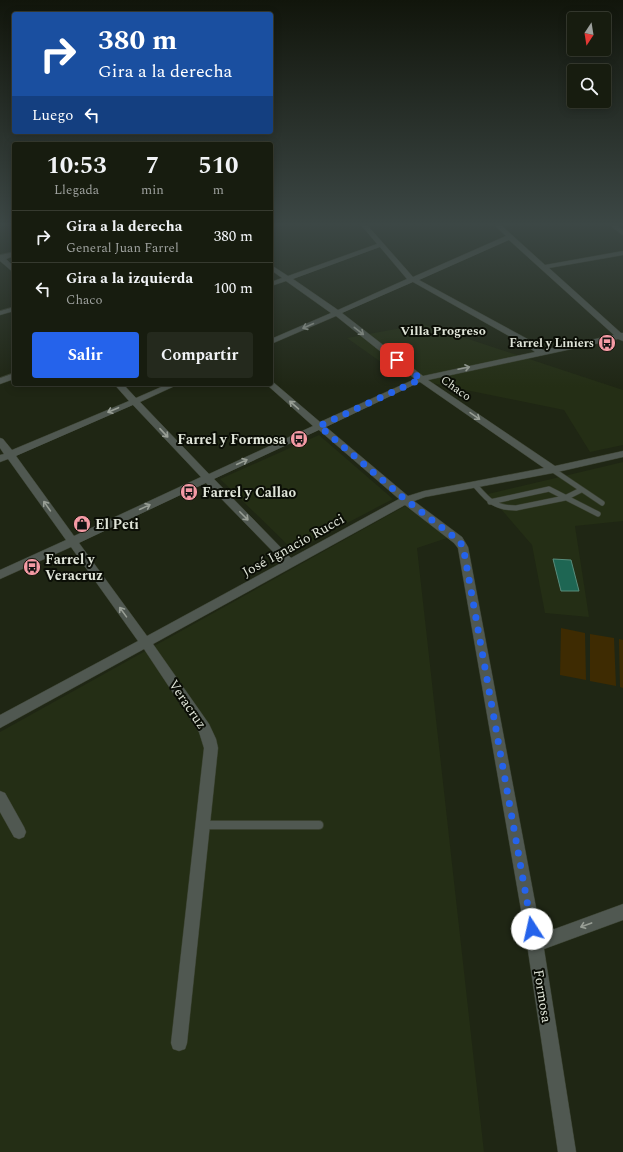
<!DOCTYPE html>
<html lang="es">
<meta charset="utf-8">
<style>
:root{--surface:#171c0f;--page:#24291d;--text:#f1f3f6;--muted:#9ea19e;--line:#363a2f;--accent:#2563eb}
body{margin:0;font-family:Spectral,serif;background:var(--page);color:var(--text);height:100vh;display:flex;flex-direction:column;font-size:15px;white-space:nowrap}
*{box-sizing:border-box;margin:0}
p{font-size:13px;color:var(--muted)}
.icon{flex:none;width:22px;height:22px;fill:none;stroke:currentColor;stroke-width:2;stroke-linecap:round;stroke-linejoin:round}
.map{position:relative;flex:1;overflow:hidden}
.details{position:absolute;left:12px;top:142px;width:261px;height:244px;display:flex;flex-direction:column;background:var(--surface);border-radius:4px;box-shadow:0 2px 10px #0003,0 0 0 1px var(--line)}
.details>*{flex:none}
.banner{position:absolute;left:12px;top:12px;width:261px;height:122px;border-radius:4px;box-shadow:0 2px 10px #0003,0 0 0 1px var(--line);background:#1a4fa0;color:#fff;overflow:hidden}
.needle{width:26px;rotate:192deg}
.controls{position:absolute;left:567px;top:12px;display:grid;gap:8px}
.controls a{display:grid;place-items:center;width:44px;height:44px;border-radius:4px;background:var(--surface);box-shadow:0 2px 10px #0003,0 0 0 1px var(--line);font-size:20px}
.pin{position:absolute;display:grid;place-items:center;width:34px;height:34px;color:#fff;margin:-17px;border-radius:8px;box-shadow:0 2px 6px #0006}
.me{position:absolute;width:44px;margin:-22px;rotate:350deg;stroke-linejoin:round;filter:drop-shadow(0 0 3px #0008)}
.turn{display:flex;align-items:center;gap:14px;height:84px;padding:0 20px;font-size:18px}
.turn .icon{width:52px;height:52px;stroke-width:2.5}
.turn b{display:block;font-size:28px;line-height:34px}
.then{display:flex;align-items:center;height:38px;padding:0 20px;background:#0003;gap:8px;font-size:15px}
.eta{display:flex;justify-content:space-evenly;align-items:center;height:68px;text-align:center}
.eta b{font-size:24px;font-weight:700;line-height:28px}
.action{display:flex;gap:8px;margin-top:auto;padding:8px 20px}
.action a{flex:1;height:46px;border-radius:4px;background:var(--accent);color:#fff;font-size:16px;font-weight:700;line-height:46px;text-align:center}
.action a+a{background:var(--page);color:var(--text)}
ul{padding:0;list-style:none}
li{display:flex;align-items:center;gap:12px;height:52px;padding:0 20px;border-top:1px solid var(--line)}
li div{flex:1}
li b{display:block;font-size:15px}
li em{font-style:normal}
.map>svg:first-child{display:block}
.built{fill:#242e15}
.green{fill:#3e2b02}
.water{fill:#1e6653;stroke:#588c7b}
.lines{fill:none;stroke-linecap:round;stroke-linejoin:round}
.lane-far1-casing{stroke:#3a4130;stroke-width:6}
.lane-casing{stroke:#3a4130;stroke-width:10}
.street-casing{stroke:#3a4130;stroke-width:1}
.lane-far1{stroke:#505851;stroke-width:5}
.lane{stroke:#505851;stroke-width:8}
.street{fill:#505851;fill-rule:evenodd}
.oneway{stroke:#989e95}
.route{stroke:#2563eb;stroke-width:7;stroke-dasharray:0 12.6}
.labels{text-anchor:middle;stroke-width:4;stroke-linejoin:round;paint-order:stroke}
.far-poi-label{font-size:12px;font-weight:bold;fill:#e0e5d9;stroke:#0b0e06;text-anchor:end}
.far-street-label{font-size:12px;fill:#e0e5d9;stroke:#0b0e06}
.far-quarter-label{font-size:13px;font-weight:bold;fill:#e0e5d9;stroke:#0b0e06}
.poi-label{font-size:14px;font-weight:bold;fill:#e0e5d9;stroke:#0b0e06;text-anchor:start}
.street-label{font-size:14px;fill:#e0e5d9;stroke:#0b0e06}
</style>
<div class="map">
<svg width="623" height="1152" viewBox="0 0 623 1152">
<rect width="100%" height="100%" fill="#1f2614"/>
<path class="built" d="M423,324L623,390V445L590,452L564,410L402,377L347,338Z
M319,435L393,499L294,551L220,479Z
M623,462V521L575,526L589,617L545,613L532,545L488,494Z
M405,506L450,537L417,548L484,1152H0V732Z"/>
<path class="green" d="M561,628L585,633L586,680L560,675Z
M590,634L614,638L616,686L590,681Z
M619,639L623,640V688L620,687Z"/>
<path class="water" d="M553,559L571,560L579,591H561Z"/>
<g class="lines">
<defs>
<path id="lane-far1" d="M553,470L602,503
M475,485C488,500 494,508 516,508L565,498L581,490
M490,502L549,489L598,514"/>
<path id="lane" d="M203,825H319"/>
<path id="street" d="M271,226H275L271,228Z
M362,226H368L413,277L506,236L495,226H502L545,265L623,251V255L549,268L621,333H623V341L618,339L428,380L555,466L623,451V457L553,473L425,497L414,501L462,537L468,547L541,934L623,904V920L544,949L576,1152H558L527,944L458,548L454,543L405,505L153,644L209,724L216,739L218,748L187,1043L185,1049L179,1051L173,1049L171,1043L204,748L199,732L144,649L0,728V715L138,641L71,547L0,579V570L66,540L8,459L0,462V455L4,454L0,448V438L3,439L12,450L129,401L114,384H123L136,398L168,384H179L140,402L209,474L313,426L266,384H271V382H273L320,422L415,379L336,316L271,344V339L331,313L286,281L271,286V282L282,278L271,270V265L288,276L377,244ZM509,240L614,335L543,350L533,342L419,280ZM380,247L407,279L338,310L293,279ZM413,282L527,346L535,352L423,376L342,313ZM420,382L544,468L424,491L408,496L326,427ZM133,405L201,477L74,536L16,456ZM319,430L399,499L291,558L214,479ZM206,483L283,562L147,636L79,543Z
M611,226H618L623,230V235Z
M14,252V256L6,259L14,267V273L0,261V255Z
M14,307V311L0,315V311Z
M14,373V379L0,384V378Z
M0,791L5,793L24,827L26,832L24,837L19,839L14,837L0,812Z"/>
</defs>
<use href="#lane-far1" class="lane-far1-casing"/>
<use href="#lane" class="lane-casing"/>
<use href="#street" class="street-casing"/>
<use href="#lane-far1" class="lane-far1"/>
<use href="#lane" class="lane"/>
<use href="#street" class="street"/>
</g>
<defs><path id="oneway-shaft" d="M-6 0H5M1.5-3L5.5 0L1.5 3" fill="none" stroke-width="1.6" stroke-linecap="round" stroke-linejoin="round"/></defs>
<g class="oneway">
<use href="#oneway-shaft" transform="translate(308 326) rotate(156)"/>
<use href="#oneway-shaft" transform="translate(359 331) rotate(38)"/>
<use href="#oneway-shaft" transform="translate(464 368) rotate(-12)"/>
<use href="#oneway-shaft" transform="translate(294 405) rotate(-139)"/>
<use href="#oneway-shaft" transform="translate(113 410) rotate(157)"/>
<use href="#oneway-shaft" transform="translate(475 416) rotate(35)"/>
<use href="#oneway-shaft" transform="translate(164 433) rotate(47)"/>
<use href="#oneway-shaft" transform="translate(242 462) rotate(-25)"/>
<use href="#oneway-shaft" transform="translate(47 506) rotate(-125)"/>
<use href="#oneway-shaft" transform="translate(145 507) rotate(-25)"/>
<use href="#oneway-shaft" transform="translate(244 516) rotate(45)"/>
<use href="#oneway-shaft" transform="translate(123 612) rotate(-126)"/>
<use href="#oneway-shaft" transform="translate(586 925) rotate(160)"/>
</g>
<linearGradient id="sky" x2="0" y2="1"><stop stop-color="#11150b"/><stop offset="0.58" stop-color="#3c4745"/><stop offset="1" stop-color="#3c4745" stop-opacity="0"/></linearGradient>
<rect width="623" height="387" fill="url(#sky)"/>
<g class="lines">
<path class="route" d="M397,360L421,379L319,426L406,500L458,540L463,546L532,929"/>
</g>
<defs>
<symbol id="bus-disc" viewBox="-11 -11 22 22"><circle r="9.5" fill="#f49aa4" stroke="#0b0e06"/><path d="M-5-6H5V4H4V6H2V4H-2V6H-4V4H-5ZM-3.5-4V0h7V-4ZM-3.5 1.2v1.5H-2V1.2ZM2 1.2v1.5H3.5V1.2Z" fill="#111"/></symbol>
<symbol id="shop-disc" viewBox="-11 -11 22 22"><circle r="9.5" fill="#f49aa4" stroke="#0b0e06"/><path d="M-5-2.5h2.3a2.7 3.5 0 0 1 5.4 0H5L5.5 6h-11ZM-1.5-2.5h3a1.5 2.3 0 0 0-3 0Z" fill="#111"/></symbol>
</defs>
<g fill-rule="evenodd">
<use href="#bus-disc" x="597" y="333" width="20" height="20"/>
<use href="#bus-disc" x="289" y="429" width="20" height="20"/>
<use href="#bus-disc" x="179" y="482" width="20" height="20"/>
<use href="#shop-disc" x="72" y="514" width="20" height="20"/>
<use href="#bus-disc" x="22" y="557" width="20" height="20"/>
</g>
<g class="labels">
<g class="far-poi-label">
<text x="594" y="347">Farrel y Liniers</text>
</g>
<g class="far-street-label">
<text transform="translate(456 388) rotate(35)" y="4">Chaco</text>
</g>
<g class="far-quarter-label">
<text x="443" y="335">Villa Progreso</text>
</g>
<g class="poi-label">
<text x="286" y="444" text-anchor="end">Farrel y Formosa</text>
<text x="202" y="497">Farrel y Callao</text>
<text x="95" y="529">El Peti</text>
<text x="45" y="564">Farrel y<tspan x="45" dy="16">Veracruz</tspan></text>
</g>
<g class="street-label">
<text transform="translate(293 545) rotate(-29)" y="5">José Ignacio Rucci</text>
<text transform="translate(188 704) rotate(56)" y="5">Veracruz</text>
<text transform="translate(543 996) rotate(81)" y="5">Formosa</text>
</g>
</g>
</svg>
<div class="controls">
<a><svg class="needle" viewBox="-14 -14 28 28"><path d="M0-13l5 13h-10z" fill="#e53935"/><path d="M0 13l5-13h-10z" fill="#9ea19e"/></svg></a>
<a><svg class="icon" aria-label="search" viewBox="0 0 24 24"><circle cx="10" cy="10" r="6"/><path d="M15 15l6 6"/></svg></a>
</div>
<div class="pin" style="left:397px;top:360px;background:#d93025"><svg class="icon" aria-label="arrive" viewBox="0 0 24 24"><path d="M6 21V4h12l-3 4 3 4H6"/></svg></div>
<svg class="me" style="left:532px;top:929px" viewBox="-20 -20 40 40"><circle r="19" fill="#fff"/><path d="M0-13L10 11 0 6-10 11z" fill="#2563eb"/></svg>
<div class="banner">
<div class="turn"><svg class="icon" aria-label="right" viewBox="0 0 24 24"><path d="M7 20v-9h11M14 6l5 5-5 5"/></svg><div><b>380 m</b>Gira a la derecha</div></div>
<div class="then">Luego<svg class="icon" aria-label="left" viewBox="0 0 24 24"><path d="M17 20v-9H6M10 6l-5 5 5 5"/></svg></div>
</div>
<section class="details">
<div class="eta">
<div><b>10:53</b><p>Llegada</p></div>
<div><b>7</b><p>min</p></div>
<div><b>510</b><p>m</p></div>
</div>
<ul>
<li><svg class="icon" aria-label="right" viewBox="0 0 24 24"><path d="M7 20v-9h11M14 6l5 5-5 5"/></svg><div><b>Gira a la derecha</b><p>General Juan Farrel</p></div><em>380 m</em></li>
<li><svg class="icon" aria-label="left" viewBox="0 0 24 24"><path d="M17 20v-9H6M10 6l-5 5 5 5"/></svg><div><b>Gira a la izquierda</b><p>Chaco</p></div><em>100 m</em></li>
</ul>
<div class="action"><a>Salir</a><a>Compartir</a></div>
</section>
</div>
